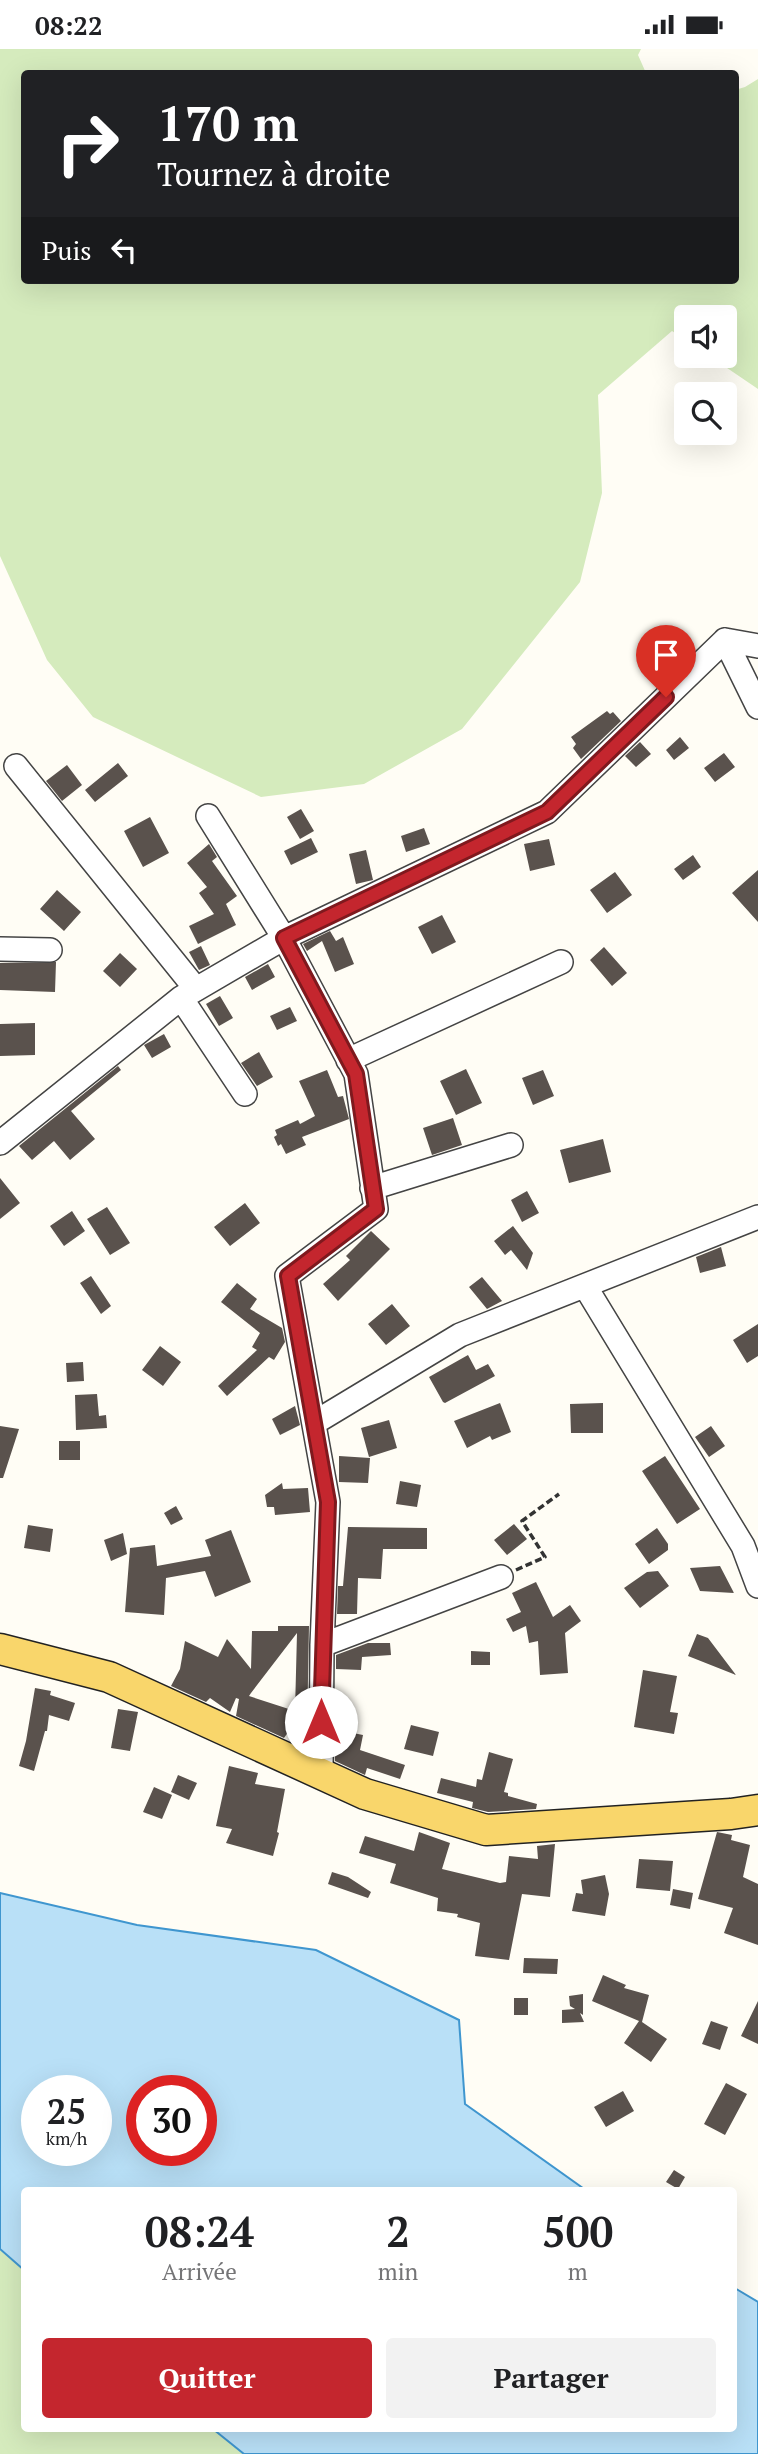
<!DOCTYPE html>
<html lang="fr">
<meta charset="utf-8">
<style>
:root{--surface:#fff;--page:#f2f2f2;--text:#202124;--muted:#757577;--accent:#c4262e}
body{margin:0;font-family:"PT Serif",serif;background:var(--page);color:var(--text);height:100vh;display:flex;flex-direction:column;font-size:26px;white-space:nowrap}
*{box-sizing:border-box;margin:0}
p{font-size:23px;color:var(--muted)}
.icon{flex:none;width:38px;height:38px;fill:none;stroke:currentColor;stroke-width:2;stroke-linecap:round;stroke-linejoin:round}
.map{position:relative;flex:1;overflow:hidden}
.details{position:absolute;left:21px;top:2138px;width:716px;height:245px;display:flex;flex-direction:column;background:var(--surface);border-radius:7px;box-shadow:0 7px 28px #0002}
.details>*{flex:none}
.guide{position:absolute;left:21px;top:21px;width:718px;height:214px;border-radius:7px;box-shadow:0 7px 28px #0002;background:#202124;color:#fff;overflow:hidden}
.tools{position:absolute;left:674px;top:256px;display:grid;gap:14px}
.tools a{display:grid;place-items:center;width:63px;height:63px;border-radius:7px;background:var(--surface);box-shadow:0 7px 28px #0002;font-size:35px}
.speed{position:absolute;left:21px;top:2026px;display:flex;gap:14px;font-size:35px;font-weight:700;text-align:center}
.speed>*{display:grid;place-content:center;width:91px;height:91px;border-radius:50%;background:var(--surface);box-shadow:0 7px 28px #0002;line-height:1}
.speed small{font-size:18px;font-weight:400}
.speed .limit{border:10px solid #d22;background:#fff;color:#111}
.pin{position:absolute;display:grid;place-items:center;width:60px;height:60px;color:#fff;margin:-72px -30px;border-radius:50% 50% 50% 0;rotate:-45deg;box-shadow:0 0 7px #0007}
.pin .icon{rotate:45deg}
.me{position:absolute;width:77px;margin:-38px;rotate:0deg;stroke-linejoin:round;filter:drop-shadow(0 0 5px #0008)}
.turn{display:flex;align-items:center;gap:24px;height:147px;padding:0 21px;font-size:32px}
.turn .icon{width:91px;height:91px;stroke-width:2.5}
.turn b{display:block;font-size:49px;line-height:60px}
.then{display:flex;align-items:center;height:66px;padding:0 21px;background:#0003;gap:14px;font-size:26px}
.eta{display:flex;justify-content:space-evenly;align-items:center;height:119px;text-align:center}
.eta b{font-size:42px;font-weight:600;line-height:49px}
.cta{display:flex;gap:14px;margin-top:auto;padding:14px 21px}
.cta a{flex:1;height:80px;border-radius:7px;background:var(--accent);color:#fff;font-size:28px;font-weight:600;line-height:80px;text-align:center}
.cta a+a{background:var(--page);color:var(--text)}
.status{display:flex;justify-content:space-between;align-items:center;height:49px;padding:0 35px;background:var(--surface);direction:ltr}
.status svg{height:19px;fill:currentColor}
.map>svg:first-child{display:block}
.green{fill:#d5ebbd}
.water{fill:#b9e0f7;stroke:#3f96cf;stroke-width:2;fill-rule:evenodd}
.building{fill:#5a524d;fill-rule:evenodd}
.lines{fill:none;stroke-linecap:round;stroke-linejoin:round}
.minor-casing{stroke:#444;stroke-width:26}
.major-casing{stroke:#222;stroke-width:33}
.path{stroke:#333;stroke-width:3.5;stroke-dasharray:7 3.5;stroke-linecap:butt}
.minor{stroke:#fff;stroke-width:23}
.major{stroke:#f9d66b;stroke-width:30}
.route-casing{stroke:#7f191e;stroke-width:18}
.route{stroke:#c4262e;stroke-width:12}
</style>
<div class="status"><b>08:22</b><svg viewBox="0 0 49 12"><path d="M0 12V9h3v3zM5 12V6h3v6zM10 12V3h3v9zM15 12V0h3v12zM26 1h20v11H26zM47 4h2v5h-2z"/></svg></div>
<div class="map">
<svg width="758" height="2405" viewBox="0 0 758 2405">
<rect width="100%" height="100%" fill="#fffdf5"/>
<path class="green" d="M0,0H641L638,6L646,24H24V231H735V41L745,38L758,30V340L708,306H724V268H686V291L672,282L598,346L602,444L580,533L462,680L364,735L261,748L93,668L47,611L0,507Z
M0,2200L24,2221V2380H213L244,2405H0Z"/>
<path class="water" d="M0,1844L137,1876L316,1901L459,1971L465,2055L587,2142H24V2221L0,2200ZM37,2042H96V2102H37ZM142,2042H201V2102H142Z
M733,2238L758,2253V2405H244L213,2380H733Z"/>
<path class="building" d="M607,662L610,665L613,663L621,672L581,710L573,699L576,695L571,688Z
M680,688L689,699L674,711L666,701Z
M640,693L651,705L636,718L625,707Z
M724,704L735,718L715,733L704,719Z
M118,714L128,727L95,753L85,741Z
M67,716L82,736L62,752L46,732Z
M301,760L314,782L300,790L287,768Z
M150,768L169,804L143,818L124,782Z
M424,779L430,795L406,803L401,787Z
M311,789L318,803L291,816L284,802Z
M549,790L555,816L530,822L524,795Z
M209,795L217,808L212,812L237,847L226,855L236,876L198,895L189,877L214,865L199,844L207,838L187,814Z
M366,801L373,831L356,835L349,805Z
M693,806L701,818L683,831L674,820Z
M758,821V873L732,844Z
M615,823L632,846L607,864L590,841Z
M57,841L81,863L64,882L40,860Z
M442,866L456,893L432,905L418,878Z
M330,882L336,892L343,888L354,915L335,923L322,892L307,902L303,895Z
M201,897L210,916L199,921L189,903Z
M604,898L627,924L612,937L590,911Z
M120,904L137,920L120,938L103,922Z
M56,913L55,943L0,941V914Z
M268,915L275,928L252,941L245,928Z
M220,947L233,969L219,977L206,955Z
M290,958L297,972L277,981L270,967Z
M35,974V1006L0,1007V975Z
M164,985L171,998L152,1009L144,996Z
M259,1003L273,1028L257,1037L241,1014Z
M118,1017L121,1021L71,1062L95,1090L70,1111L54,1092L32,1111L19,1097Z
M466,1020L482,1054L456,1066L440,1032Z
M327,1021L338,1048L343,1047L349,1070L302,1088L306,1096L286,1105L281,1095L278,1097L274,1088L277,1086L275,1081L298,1071L300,1075L315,1067L299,1032Z
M543,1021L554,1047L533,1056L522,1029Z
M453,1069L462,1096L432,1106L423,1079Z
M603,1090L611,1123L569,1134L560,1101Z
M0,1129L20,1154L0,1170Z
M527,1142L539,1164L522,1173L511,1151Z
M245,1154L260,1174L230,1197L214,1178Z
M107,1158L130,1194L110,1206L87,1170Z
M72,1162L85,1182L64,1197L50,1177Z
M513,1177L533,1204L527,1221L511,1201L505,1206L494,1192Z
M371,1182L390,1200L338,1252L323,1235L350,1211L346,1207Z
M721,1198L726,1217L700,1224L696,1208Z
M91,1227L111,1257L101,1265L80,1234Z
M482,1228L502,1252L487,1260L469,1238Z
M237,1234L257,1250L250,1260L282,1279L285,1293L274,1311L269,1308L227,1347L218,1337L257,1301L252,1298L260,1284L221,1253Z
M392,1255L410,1277L386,1296L368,1275Z
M758,1275V1307L747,1314L733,1291Z
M160,1297L181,1313L163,1337L142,1321Z
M468,1306L476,1321L488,1315L495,1327L445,1354L443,1353L429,1328Z
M83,1313L84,1332L67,1333L66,1314Z
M97,1345L99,1367L106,1366L107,1379L76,1381L75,1346Z
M500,1354L511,1383L492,1391L490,1387L467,1399L454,1372Z
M603,1354V1384H571L570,1355Z
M295,1357L300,1376L280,1386L272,1370Z
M389,1371L397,1399L369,1408L361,1379Z
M0,1377L19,1380L3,1429H0Z
M711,1377L725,1397L709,1408L695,1388Z
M59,1392H80V1411H59Z
M339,1407L370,1409L368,1434L339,1433Z
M665,1407L700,1460L677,1475L642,1422Z
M400,1432L421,1436L417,1458L396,1455Z
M282,1434L283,1440L308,1439L310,1463L275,1466L274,1458H267L265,1446Z
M176,1457L183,1470L171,1476L164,1464Z
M514,1475L527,1490L507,1506L494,1491Z
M28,1476L53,1480L50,1503L24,1499Z
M348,1478L427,1479V1500H383L381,1530L358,1529L357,1565H337L338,1537H343Z
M657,1479L668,1495V1501L649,1515L635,1495Z
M231,1481L251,1533L215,1548L205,1522L166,1529L164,1566L125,1563L130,1499L155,1496L157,1517L211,1507L205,1491Z
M123,1484L127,1505L111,1512L104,1491Z
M720,1517L734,1544L700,1542L690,1519Z
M658,1522L669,1537L640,1559L624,1539L647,1523Z
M536,1533L553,1568L570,1556L581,1572L565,1584L568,1624L540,1626L538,1592L529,1594L526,1577L513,1583L506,1570L521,1563L512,1544Z
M278,1577H309L307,1682L293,1676L284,1689L236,1667L239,1650L236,1649L230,1663L210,1649L206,1653L171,1637L180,1620L185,1592L218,1608L227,1590L251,1620L252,1582H278ZM297,1584L295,1662L249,1647L251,1644Z
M697,1585L708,1589L736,1626L688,1607Z
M368,1594H390L391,1606L362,1608L361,1621L336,1620V1606Z
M471,1602L490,1603V1616H471Z
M643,1621L677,1627L670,1663L678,1664L674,1685L634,1678Z
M35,1639L51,1642L50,1646L75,1654L69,1672L49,1666L47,1682H45L34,1722L19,1717L26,1692Z
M118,1660L138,1663L130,1702L111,1699Z
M335,1676L349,1678L348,1683L363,1686L360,1701L405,1716L400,1730L367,1719L365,1726L335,1712Z
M411,1676L439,1683L433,1707L404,1700Z
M489,1703L513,1710L504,1743L508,1744V1747L537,1755L536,1760L488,1763L472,1759L473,1753L437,1744L441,1729L476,1738L477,1730L482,1731Z
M229,1717L258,1724L255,1735L285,1740L277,1783L279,1784L273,1807L226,1794L232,1780L216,1777Z
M178,1726L197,1734L189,1751L171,1743Z
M154,1738L172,1746L162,1770L143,1763Z
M419,1783L450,1794L442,1820L500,1834L506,1833L509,1807L538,1810L537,1797L555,1795L550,1848L522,1845L509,1911L475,1907L480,1874L457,1868L458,1865L437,1862L438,1849L390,1834L396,1815L359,1804L365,1787L414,1802Z
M717,1783L732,1786L731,1791L750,1796L743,1828L758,1835V1896L724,1884L733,1859L698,1850Z
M639,1810L673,1812L670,1842L636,1839Z
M332,1823L348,1828L371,1843L368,1849L328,1835Z
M605,1826L609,1845L605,1867L572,1862L576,1844L583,1845L581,1831Z
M673,1840L693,1844L690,1860L670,1856Z
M524,1909L558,1910L557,1925L523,1924Z
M603,1926L626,1936L624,1939L649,1946L642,1973L667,1990L651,2013L624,1994L639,1972L592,1952Z
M583,1945V1966L580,1964L584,1973L562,1974V1961L575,1960L570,1957L569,1947Z
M514,1949H528V1966H514Z
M758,1952V1995L741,1987Z
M711,1972L728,1978L720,2001L702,1995Z
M726,2034L747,2045L725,2086L704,2075Z
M623,2042L634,2062L606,2078L594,2058Z
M674,2121L685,2128L678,2140L666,2133Z"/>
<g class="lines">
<defs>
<path id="minor" d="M725,591L758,658
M16,717L196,940
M208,767L284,889L356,1025L376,1160L287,1227L328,1453L322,1596L321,1725
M0,900L50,901
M181,949L245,1045
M348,1011L561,913
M0,1094L181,949L284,889L547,763L725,591L758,597
M372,1139L511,1096
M585,1237L743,1497L758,1537
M314,1374L460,1286L758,1168
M322,1596L501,1528"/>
<path id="major" d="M0,1600L109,1628L365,1745L486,1781L731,1765L758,1761"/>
</defs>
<use href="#minor" class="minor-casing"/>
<use href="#major" class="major-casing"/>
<path class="path" d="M516,1521L545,1508L522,1472L559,1445"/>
<use href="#minor" class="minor"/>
<use href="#major" class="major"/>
</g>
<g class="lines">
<defs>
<path id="route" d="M321,1673L328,1453L288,1227L376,1160L356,1025L284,889L547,763L666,648"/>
</defs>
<use href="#route" class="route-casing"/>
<use href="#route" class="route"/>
</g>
</svg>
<div class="tools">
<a><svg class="icon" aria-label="sound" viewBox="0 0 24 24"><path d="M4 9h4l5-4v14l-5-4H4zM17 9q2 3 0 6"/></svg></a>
<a><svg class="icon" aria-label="search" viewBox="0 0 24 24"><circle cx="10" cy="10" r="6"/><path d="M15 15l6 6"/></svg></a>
</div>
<div class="speed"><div>25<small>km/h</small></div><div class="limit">30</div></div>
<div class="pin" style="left:666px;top:648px;background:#d93025"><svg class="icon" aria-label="arrive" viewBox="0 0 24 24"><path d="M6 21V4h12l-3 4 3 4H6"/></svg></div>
<svg class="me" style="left:321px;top:1673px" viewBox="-20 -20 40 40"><circle r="19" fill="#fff"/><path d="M0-13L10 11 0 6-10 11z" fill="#c4262e"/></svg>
<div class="guide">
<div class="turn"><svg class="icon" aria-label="right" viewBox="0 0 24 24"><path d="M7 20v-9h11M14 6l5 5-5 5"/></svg><div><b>170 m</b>Tournez à droite</div></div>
<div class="then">Puis<svg class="icon" aria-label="left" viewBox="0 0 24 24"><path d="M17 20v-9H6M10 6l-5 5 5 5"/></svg></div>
</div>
<section class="details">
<div class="eta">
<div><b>08:24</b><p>Arrivée</p></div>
<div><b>2</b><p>min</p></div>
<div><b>500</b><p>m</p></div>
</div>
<div class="cta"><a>Quitter</a><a>Partager</a></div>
</section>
</div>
